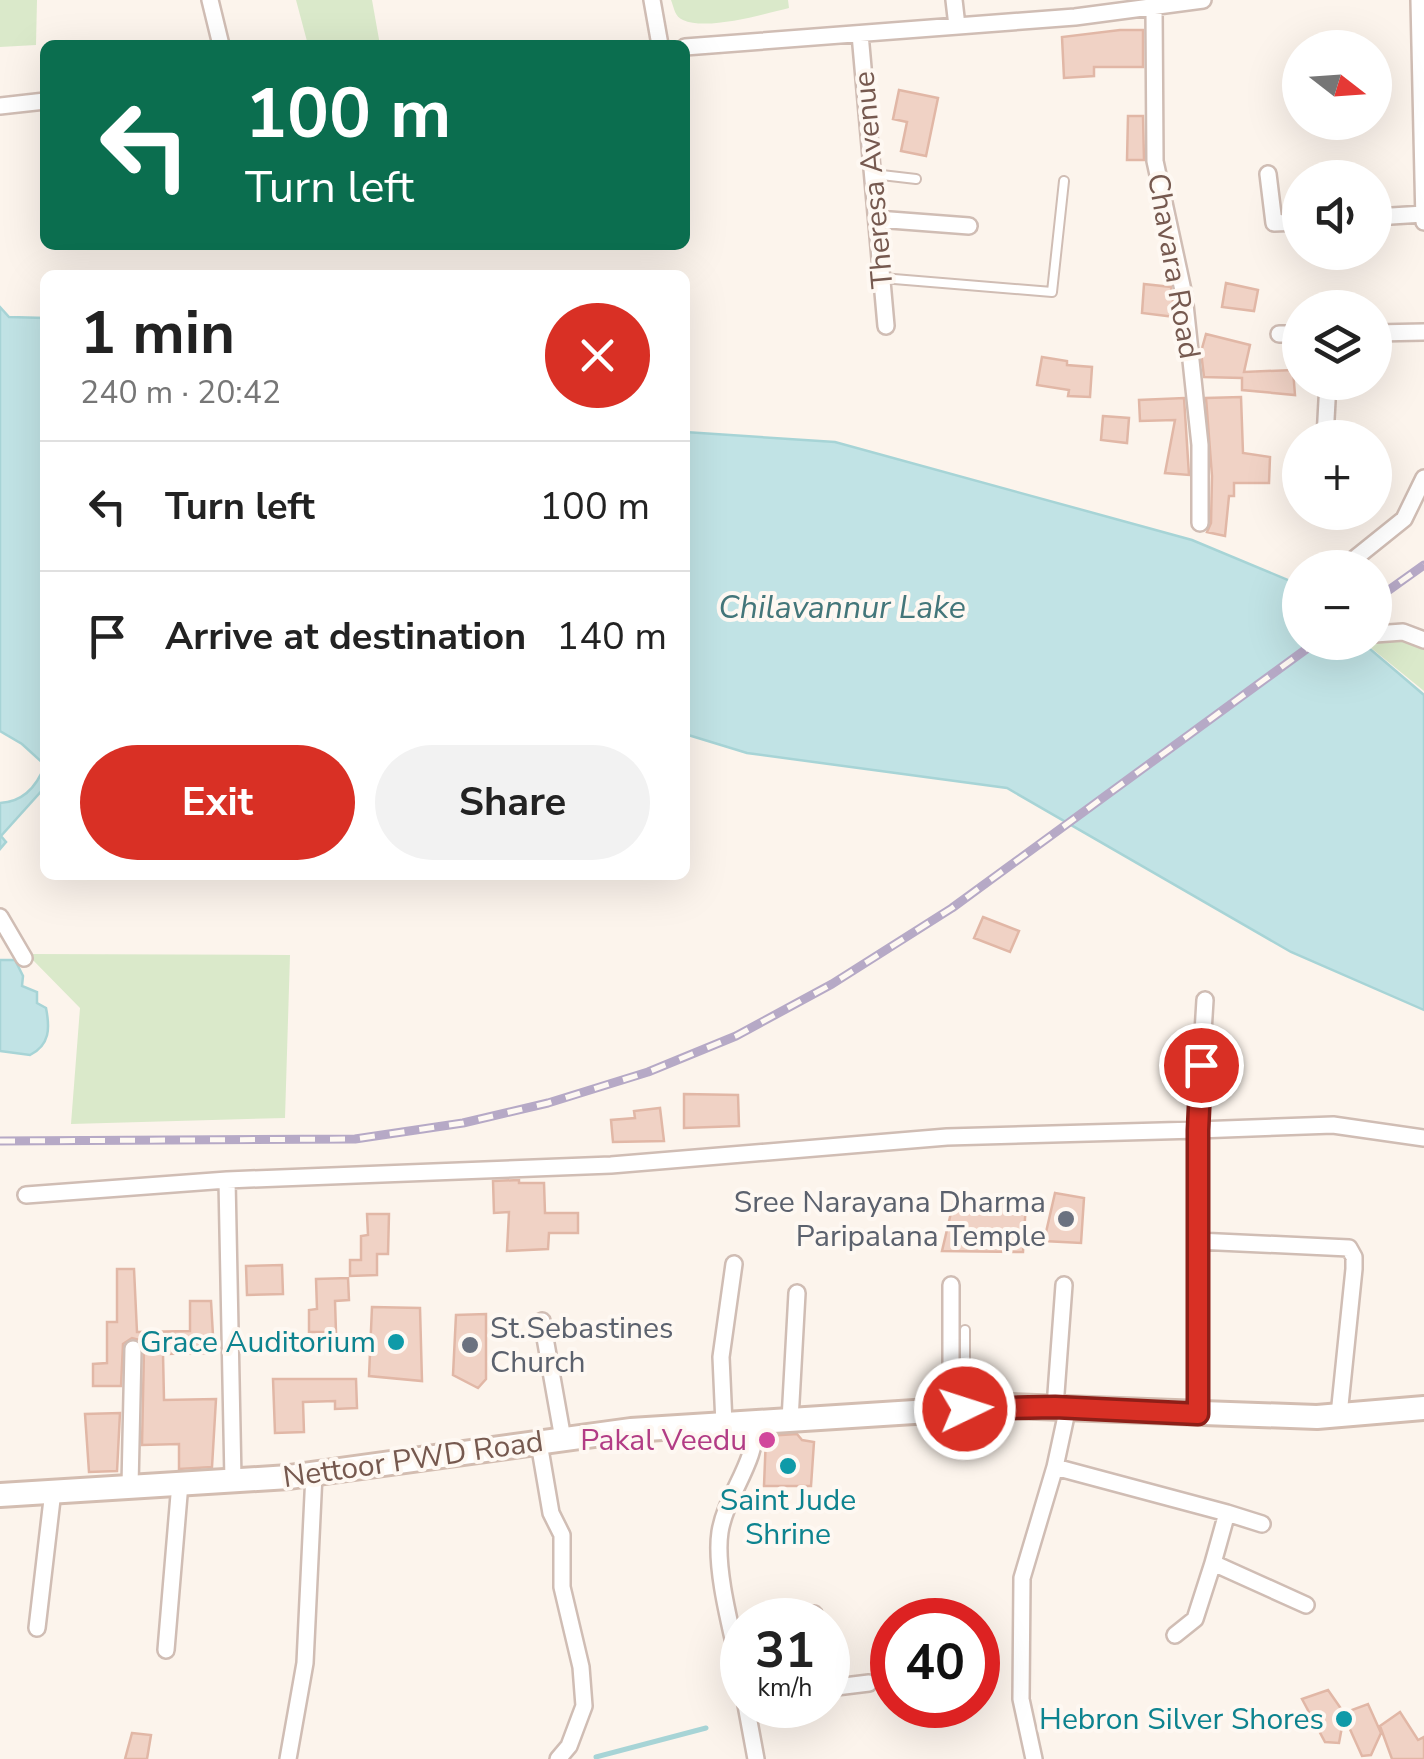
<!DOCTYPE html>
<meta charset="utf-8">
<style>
:root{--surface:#fff;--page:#f2f2f2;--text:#222;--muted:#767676;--line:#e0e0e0;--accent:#d93025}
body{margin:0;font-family:"Nunito Sans",sans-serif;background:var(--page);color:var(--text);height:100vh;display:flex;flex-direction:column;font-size:38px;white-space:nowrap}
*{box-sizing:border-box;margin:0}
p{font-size:32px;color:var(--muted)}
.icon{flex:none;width:55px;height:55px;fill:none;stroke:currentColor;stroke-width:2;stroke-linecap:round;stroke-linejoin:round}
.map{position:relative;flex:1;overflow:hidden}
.panel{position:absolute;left:40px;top:270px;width:650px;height:610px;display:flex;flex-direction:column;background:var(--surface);border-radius:15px;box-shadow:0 10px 40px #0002}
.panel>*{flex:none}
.top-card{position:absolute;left:40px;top:40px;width:650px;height:210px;border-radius:15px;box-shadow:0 10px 40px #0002;background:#0b6e4f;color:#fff;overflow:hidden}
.needle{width:65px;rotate:107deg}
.buttons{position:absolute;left:1282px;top:30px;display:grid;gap:20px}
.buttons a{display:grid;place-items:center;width:110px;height:110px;border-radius:50%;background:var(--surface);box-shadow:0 10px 40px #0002;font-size:50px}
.speed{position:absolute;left:720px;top:1598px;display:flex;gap:20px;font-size:50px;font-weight:700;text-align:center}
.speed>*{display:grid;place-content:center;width:130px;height:130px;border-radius:50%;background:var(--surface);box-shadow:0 10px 40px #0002;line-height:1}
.speed small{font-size:25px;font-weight:400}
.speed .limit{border:15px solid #d22;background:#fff;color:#111}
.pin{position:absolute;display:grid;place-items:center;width:85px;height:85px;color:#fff;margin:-42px;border:5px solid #fff;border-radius:50%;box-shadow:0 2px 10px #0007}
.me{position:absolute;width:110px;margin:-55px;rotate:86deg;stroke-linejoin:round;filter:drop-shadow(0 0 8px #0008)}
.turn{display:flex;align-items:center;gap:35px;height:210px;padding:0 40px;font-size:45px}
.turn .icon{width:130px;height:130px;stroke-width:2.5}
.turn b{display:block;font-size:70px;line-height:85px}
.round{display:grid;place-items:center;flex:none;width:105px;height:105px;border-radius:52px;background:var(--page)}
.overview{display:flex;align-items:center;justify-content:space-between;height:170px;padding:0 40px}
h1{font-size:60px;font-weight:700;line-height:75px}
.action{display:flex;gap:20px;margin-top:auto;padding:20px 40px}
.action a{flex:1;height:115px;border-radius:60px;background:var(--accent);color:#fff;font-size:40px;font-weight:700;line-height:115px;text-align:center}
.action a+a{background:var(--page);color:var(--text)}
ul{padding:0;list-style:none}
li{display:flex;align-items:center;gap:30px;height:130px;padding:0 40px;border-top:2px solid var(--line)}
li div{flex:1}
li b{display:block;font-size:38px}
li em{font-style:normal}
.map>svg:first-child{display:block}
.green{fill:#dae9ca}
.water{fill:#c1e3e5;stroke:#a7d4d6;stroke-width:2.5}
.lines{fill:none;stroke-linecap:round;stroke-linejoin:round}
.stream{stroke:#a7d4d6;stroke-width:5}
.building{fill:#f0d2c5;stroke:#e1b7a6;stroke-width:2.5}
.lane-casing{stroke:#d0bdb4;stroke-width:12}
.street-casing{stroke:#d0bdb4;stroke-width:20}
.secondary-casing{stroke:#d3bdb1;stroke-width:28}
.lane{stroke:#fff;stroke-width:8}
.street{stroke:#fff;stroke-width:15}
.secondary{stroke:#fff;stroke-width:22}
.rail-casing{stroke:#b6a9c6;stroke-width:9}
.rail{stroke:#fef8f2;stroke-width:5;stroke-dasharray:15;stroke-linecap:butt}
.route-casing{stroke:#8d1f18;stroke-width:25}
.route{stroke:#d93025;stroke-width:18}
.worship-dot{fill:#6b7280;stroke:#fef8f2;stroke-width:4}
.culture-dot{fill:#0f9aa8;stroke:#fef8f2;stroke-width:4}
.hotel-dot{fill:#d1479c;stroke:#fef8f2;stroke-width:4}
.labels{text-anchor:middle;stroke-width:8;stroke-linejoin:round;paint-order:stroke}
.street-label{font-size:30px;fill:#76594f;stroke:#fef8f2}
.worship-label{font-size:30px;fill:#5b616d;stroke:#fef8f2;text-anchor:end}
.culture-label{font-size:30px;fill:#0d838f;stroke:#fef8f2;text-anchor:end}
.hotel-label{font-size:30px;fill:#b23c85;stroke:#fef8f2;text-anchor:end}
.water-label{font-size:32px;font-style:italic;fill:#43767a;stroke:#fef8f2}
</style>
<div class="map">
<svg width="1424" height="1759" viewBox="0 0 1424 1759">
<rect width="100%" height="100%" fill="#fcf4ec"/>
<path class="green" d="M0,0H37L36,45L0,47Z
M296,0H372L380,45H308Z
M671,0H788L789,8C764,14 707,31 683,20C675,17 674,8 671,0Z
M1402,641L1424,649V691L1365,643Z
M27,954L290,955L285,1118L71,1124L80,1008Z"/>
<path class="water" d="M0,307L9,317L45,318V787L1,836L6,842L0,849V803C23,802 37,786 45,765L22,744L0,731Z
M685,432L835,442L1192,540L1300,585V642L1363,643L1424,695V1010L1291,952L1007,788L747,753L685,734Z
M0,960H15L23,976L22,986L37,992V1003L46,1008C50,1028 50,1045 30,1055L0,1051Z"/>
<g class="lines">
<path class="stream" d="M596,1757L706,1728"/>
</g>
<path class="building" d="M1120,30H1143V67H1094V76L1064,78L1062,37Z
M899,90L938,98L926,156L901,151L907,122L893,119Z
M1128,116H1143L1144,160H1127Z
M1226,283L1258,290L1254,311L1222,307Z
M1144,284L1171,287L1175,317L1142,313Z
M1206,334L1250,345L1244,372L1293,370L1295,395L1242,390V378L1204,377L1201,352Z
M1042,357L1067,361V365L1092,367L1090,397L1068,396L1069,390L1037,385Z
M1241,397L1243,453L1270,457L1269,483H1234V496H1229L1225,536L1207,532L1211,523L1212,476L1206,398Z
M1184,398L1189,475L1165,473L1175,420L1140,421L1139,400Z
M1103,416L1129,418L1127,443L1101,440Z
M983,917L1019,931L1010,952L974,938Z
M684,1094L738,1095L739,1126L684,1128Z
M660,1108L664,1141L613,1142L611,1120L635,1118L634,1111Z
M519,1180V1183H544L545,1213H578V1233H549L548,1249L507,1251L509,1212L494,1213L493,1181Z
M1055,1193L1084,1198L1081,1243L1044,1241Z
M954,1200L1026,1202L1023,1252L942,1251Z
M367,1214H389L388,1254H377V1275L350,1276V1260H361V1236L368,1235Z
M282,1265L283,1294L247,1295L246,1266Z
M117,1269H134L137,1332L190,1331V1301H211L214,1353L163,1354L164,1400L216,1399L212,1467L179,1469V1444L142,1445L144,1349L140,1340L132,1338L123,1344L121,1386H93V1364L107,1363V1322H117Z
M348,1278L349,1300L335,1301L336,1332H309V1310L317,1309L316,1279Z
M372,1307L420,1308L422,1381L369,1376Z
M486,1314V1379L478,1388L453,1375L456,1315Z
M273,1379H356L357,1408L335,1409V1401L303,1402L304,1432L275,1433Z
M120,1413L117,1471L89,1472L85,1414Z
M797,1434L802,1440L814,1442L811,1486H764L766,1436Z
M1328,1690L1344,1713L1368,1704L1381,1733L1371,1755L1362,1756L1344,1716L1339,1743L1325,1742L1302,1699Z
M1400,1712L1418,1740L1424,1737V1759H1392L1380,1726Z
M132,1733L151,1735L147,1759H125Z"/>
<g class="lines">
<defs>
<path id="lane" d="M873,174L916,179
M882,278L1052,292L1064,181
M965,1330V1405"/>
<path id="street" d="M210,0L221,45
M652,0L660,45
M954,0L957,26
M1419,0L1424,222
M1154,8L1155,161L1184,295L1200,445V523
M860,34L886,326
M685,47L1075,17L1203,0
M0,106L45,101
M1268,174L1274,223L1300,222
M1375,217L1424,214
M877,219L969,226
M1375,333L1424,332
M1279,334H1300
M1325,438L1328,382
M1343,568L1404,519L1424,478
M1375,634L1403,632L1424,640
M0,917L24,958
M227,1180L233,1480
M26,1195L227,1180L611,1165L947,1137L1197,1130L1205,1000
M1197,1241L1349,1248L1354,1257V1269L1339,1415
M542,1321L563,1439
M1055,1407L1064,1285
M1068,1407L1055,1467L1227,1513L1213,1563L1306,1605
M951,1410V1285
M1198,1414L1197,1130L1333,1125L1424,1138
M790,1420L797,1293
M724,1424L721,1357L734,1264
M539,1443L551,1513L562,1535V1587L581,1667L584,1706L569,1746L558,1759
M130,1486L133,1349
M1227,1513L1262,1524
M781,1620L814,1614
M37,1628L53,1491
M1175,1635L1195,1619L1213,1563
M166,1650L180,1483
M742,1678C734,1639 714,1571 720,1532C726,1494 758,1462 755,1422
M828,1688L869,1683
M746,1705L756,1759
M288,1759L305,1663L314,1474
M1034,1759L1021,1699L1022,1578L1055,1467"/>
<path id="secondary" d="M0,1495L289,1477L631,1430L1008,1406L1317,1417L1424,1408"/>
</defs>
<use href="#lane" class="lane-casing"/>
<use href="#street" class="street-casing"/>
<use href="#secondary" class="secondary-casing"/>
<use href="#lane" class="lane"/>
<use href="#street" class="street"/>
<use href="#secondary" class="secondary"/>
<defs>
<path id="rail" d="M1375,600L1424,565
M0,1141L355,1139L463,1123L548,1103L648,1072L736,1036L832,984L952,908L1316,642"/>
</defs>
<use href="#rail" class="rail-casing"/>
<use href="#rail" class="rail"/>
</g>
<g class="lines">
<defs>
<path id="route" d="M965,1409L1055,1407L1198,1414V1130L1201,1065"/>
</defs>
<use href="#route" class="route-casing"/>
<use href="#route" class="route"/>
</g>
<g class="worship-dot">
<circle cx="1066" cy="1219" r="10"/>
<circle cx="470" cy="1345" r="10"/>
</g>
<g class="culture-dot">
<circle cx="396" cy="1342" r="10"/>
<circle cx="788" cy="1466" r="10"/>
<circle cx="1344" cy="1719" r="10"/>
</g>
<circle class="hotel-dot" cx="767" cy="1440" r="10"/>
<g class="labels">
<g class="street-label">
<text transform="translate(873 180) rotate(-95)" y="10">Theresa Avenue</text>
<text transform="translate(1174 266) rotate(80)" y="10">Chavara Road</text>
<text transform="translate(413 1459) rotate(-8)" y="10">Nettoor PWD Road</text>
</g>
<g class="worship-label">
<text x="1046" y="1212">Sree Narayana Dharma<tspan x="1046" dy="34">Paripalana Temple</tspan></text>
<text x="490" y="1338" text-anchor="start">St.Sebastines<tspan x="490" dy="34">Church</tspan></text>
</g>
<g class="culture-label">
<text x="376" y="1352">Grace Auditorium</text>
<text x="788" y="1510" text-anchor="middle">Saint Jude<tspan x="788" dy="34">Shrine</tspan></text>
<text x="1324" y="1729">Hebron Silver Shores</text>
</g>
<g class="hotel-label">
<text x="747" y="1450">Pakal Veedu</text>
</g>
<g class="water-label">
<text x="842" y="618">Chilavannur Lake</text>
</g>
</g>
</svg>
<div class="buttons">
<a><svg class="needle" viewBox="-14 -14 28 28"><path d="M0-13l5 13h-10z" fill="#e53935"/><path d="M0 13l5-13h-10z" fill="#767676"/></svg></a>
<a><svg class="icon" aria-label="sound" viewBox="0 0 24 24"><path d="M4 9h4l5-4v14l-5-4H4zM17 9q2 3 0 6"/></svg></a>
<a><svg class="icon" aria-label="layers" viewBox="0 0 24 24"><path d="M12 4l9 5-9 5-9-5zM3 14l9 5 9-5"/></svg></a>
<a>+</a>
<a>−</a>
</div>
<div class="speed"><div>31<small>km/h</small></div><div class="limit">40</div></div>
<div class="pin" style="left:1201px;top:1065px;background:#d93025"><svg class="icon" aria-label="arrive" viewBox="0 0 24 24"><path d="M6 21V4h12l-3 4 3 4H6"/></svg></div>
<svg class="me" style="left:965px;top:1409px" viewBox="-20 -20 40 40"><circle r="17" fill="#d93025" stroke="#fff" stroke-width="3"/><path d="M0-11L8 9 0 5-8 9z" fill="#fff"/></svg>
<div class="top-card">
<div class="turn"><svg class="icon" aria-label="left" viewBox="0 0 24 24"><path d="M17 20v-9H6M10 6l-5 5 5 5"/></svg><div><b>100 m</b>Turn left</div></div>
</div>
<section class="panel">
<div class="overview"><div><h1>1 min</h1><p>240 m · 20:42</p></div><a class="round" style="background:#d93025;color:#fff"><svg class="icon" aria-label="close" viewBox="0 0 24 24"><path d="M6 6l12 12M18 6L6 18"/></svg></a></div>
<ul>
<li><svg class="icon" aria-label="left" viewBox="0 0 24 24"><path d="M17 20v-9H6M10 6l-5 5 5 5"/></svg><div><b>Turn left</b></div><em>100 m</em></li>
<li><svg class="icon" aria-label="arrive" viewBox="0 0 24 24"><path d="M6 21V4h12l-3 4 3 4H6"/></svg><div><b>Arrive at destination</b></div><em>140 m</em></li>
</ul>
<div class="action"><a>Exit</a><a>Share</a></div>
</section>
</div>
